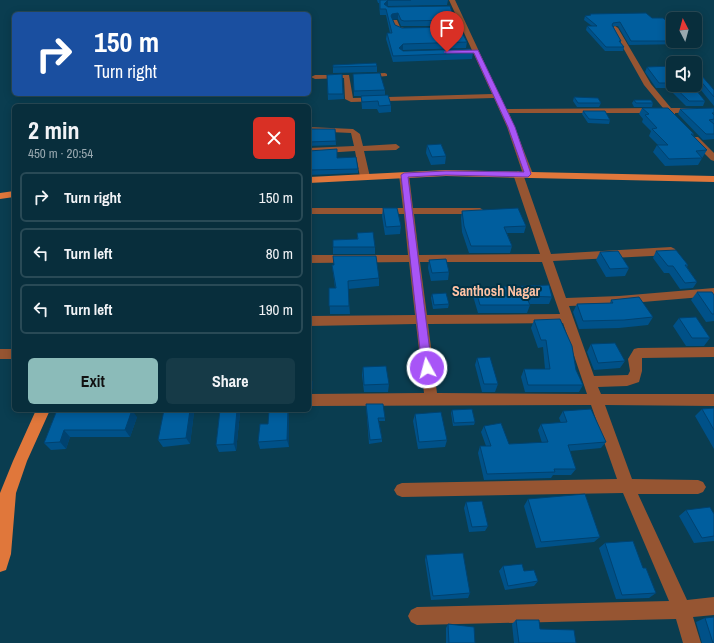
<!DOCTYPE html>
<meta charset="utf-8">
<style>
:root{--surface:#082e3c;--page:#163a47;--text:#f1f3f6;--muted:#98a8af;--line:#294a56;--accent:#8bbbb9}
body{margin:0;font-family:"Archivo Narrow",sans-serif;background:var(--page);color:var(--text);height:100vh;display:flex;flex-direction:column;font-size:15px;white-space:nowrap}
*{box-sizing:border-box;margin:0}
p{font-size:13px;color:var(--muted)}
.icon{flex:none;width:22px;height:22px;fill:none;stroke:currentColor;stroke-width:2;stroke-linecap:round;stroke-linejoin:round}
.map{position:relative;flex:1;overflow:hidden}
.side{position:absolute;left:12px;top:104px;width:299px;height:308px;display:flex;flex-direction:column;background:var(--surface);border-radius:6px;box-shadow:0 2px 10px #0003,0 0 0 1px var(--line)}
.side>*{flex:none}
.top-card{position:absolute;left:12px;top:12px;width:299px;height:84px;border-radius:6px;box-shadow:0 2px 10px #0003,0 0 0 1px var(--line);background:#1a4fa0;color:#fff;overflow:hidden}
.needle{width:26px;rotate:354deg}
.buttons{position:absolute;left:666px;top:12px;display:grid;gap:8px}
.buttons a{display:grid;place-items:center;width:36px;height:36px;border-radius:6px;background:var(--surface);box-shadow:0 2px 10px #0003,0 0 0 1px var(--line);font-size:20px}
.pin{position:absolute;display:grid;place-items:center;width:34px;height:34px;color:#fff;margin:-41px -17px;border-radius:50% 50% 50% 0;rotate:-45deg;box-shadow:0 0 4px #0007}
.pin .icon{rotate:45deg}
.me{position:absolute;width:44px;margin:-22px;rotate:353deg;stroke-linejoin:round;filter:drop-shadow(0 0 3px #0008)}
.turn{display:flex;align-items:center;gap:14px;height:84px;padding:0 16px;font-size:18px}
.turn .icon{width:52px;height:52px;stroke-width:2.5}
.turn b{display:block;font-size:28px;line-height:34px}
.round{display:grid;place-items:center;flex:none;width:42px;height:42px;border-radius:6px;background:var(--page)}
.summary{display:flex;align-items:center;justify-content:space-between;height:68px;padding:0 16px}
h1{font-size:24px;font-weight:800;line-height:30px}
.primary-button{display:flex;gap:8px;margin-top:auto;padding:8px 16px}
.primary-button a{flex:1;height:46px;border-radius:6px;background:var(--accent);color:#111;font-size:16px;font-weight:800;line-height:46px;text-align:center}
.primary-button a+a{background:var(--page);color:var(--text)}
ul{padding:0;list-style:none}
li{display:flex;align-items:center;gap:12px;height:50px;margin:0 8px 6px;padding:0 8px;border:2px solid var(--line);border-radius:6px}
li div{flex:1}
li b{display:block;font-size:15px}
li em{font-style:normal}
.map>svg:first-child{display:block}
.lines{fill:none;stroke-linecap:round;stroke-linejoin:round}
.minor{fill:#965532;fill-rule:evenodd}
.major{fill:#e0773b;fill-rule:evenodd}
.wall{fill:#005188}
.shaded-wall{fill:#00426f}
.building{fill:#005e9e;stroke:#00426f}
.route{fill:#a855f7;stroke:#6d37a1}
.labels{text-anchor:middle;stroke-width:4;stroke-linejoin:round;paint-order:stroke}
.district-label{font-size:14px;font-weight:bold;fill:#fec2a4;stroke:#003245}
</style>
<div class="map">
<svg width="714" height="643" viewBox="0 0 714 643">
<rect width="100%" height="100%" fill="#0a3d50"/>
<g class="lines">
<path class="minor" d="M449,0H455L506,109L663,108L644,85L612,28L615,26L618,28L651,84L671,108H714V112L675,113V116H672L667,113H509L533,174L528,177L523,174L507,127L494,98L351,102L345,99L344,78L315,79L311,77L315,75H349L353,98L492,94Z
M393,20H397L400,27L413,30L410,32L395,29Z
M385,73L387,74V76L364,78L360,76L364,74Z
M309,127L353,129L360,134L363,146L396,144L400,147L396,150L364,151L370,177L365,180L360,177L355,151L309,154V148L354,146L351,133L309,131Z
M692,137H698L714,153V161L711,160L692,141L691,139Z
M518,171L523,174L551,254L671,247L675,249L676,251L675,253L671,255L553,261L566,298L619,296L714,288V296L619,304L569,306L594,376L628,375L630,371L628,359L634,349L638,348L714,347V357L642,358V371L639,382L627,386L598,387L601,394H714V406L605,405L632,479L698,480L703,482L706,487L703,492L698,494H638L687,600L714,597V615L693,617L701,643H683L676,619L417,625L411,622L408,616L411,610L417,607L669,601L623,493L402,497L397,495L394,490L397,485L402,483L617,479L591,405L309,406V394L424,393L416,324L309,326V316L415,315L409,262L309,263V255H408L404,214H309V208H403L399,175L404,172L409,175L413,208H480L485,211L480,214H414L419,255L540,254L513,174ZM420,262H542L560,314L427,315ZM563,323L587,394L437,393L428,324Z
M0,349H14V359H0Z"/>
<path class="major" d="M446,170L714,176V182L446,176L309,183V177Z
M14,191V197L0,199V193Z
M36,410H50L27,461L16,493L11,554L6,570L0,572V493L13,461Z"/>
</g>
<path class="wall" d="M377,0H448L447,5L388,6H387L388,7L455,20L454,26H401L398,19H392L395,25L402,28L467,42L466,48L403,50H402L403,51L473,53L472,59L393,62L386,39L387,33H390L386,15H380L379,3H378Z
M590,14L652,18L673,26V41H686L685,44L629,45L618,26H613L621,41V43L624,47L623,51H605L586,30L587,26H592L584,20L585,16H590Z
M333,65L377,66V72L333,73Z
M647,67L705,101L703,106H686L668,88H656L645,72Z
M695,68L714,90V106L696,84H695Z
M342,74L344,99L328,100L327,75Z
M353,74L385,90V95L391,105V112L379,113L377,109H362L361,96H354Z
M574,97L601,103L599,107H577L573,101Z
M634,100L653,103L652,107H634L632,103Z
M642,108L694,134L693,135L707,150L698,165L665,166L653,152L657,145H658L649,136L651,131L642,122L643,119L639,114Z
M714,108V139L703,140L678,114L680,109Z
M583,111L610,120L609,124L588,123L582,114Z
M309,129H335L336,145L309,146Z
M427,145L446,156L445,164L431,165L426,153Z
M309,151L337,158L358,169V173L309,175Z
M383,208L401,226L400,234L385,235L382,216Z
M462,211L526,226L524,233H507L512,246L510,253H469L462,232L461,218Z
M357,233L375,247V254H333V240L357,239Z
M656,251L688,265L687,267L697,282L693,288L680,289L669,273H664L653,258Z
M600,252L629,268L625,276L606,277L596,260Z
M429,260L449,272L448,280L431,281L428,268Z
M332,265L379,278V286L348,289L350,314H330L329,288H335L333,273Z
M475,288L552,297L549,304H530V305L527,313H478L473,296Z
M697,292L714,295V321L706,322L691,300Z
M432,294L449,304L448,308L433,309L431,298Z
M611,300L653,317L648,325L619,328L579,329L573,312L577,304L610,303Z
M679,318L710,338L704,346H686L673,326Z
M534,320L576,370L583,385L579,392H525L521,377L524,369H545L543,347L538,348L531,328Z
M591,344L625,361L620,368L594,370L587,352Z
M477,358L498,384L495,392H482L475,365Z
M363,367L389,384L388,392H364L362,375Z
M309,381H312V392L309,393Z
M366,404L385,418V421H379L382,439V442L369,444Z
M714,408V449L695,416L702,409Z
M57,410L137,417L130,437H70L66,449L51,450L44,443Z
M220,410H239L240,413L236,451L219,452L216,445Z
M452,410L475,422L474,425L453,426L451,413Z
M563,411L606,442L601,448L570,451L576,469L571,475H553L551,478L484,480L478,453L480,446H486L481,432L484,426L509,444L542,443L538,430L541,424L561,423L559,418Z
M194,412L190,444L163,447L158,440Z
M289,414V447L260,449L258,442L268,424Z
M415,414L447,440L445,447L418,449L413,421Z
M528,499L600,537L594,542L536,548L524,506Z
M466,502L488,526L485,531L469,532L464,508Z
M686,510L714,514V541L694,543L679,516Z
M605,543L643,568L656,593L649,598L616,599L599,548Z
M426,555L470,593L468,598L431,600L425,560Z
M503,566L524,571L538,581L534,586L505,590L499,571Z
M705,618L714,643H702L696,622Z
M516,620L540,629L576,643H514L512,624Z
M448,624L475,643H446V628Z"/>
<path class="shaded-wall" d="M388,0V6L384,9V4Z
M398,13V19L392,20L391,16L392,14Z
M403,44V50L399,53V48Z
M132,410L137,417L130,437L125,430Z
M190,410H194V412L190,444L186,438Z
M237,410H239L240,413L236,451L234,444Z
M288,410H289V447L287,440Z
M64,430L70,437L66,449L60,442Z"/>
<path class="building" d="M380,0H411H388L384,4L388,7L450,6L455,20L404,21L401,20L398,13L392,14L391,16L395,25L402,28L459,27L467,42L403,44L399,48L403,51L470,49L473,53L393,56L387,33H392L386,9H380Z
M646,13L652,18H663L673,26V29H667L673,32V41H631L620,22L613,23L612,25L621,41H619L624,47H606L587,26H597L585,16L591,15L590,14Z
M376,63L377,66L333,67V65Z
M673,66V85H692L705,101H689L670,83H659L647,67Z
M695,68L714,90V97L699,79H695Z
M380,73L385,90L354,91L353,74Z
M342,74L343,94H328L327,75Z
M388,95L391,105L379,106L378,101L362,102L361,96Z
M574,97L598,98L601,103H578Z
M634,100H651L653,103H636Z
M642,108H668L694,134H691L707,150L696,151L702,158L669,159L657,145H668L652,129L657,128L645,115L649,114Z
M714,108V113H712L714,115V119L709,120L714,124V134H706L680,109Z
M583,111H605L610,120L589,119Z
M309,129H335L336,141L309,142Z
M441,144L446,156L432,157L427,145Z
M337,149V158L356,157L358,169L309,170V151Z
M383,208H397L401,226L386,227Z
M518,208L526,226L504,227L512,246H471L464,226L462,211Z
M373,232L375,247H333V240L358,239L357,233Z
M676,250L688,265H685L697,282L685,283L673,266H668L656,251Z
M618,251L629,268L610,269L600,252Z
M333,256H376L379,278L348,281L349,306H329V288H336L332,265H334Z
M446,259L449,272L432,273L429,260Z
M549,285L552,297L526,296L530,305H480L475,288Z
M697,292H712L714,295V314H712Z
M446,293L449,304L434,305L432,294Z
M639,297L653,317L624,320L583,321L577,304L613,303L611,300Z
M696,317L710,338H692L679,318Z
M560,319L572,346L576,370L583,385H528L524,369H550L546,340H541L534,320Z
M615,343L625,361L598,363L591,344Z
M490,357L498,384H484L477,358Z
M386,366L389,384L364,385L363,367Z
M309,381H312V389H309Z
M366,404H383L385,418H378L382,439L370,440Z
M714,408V430L702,409Z
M472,409L475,422L454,423L452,410Z
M591,409L606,442L568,445L576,469H554L555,472L487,474L480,446H491L484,426L501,423L509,444L548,442L541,424L567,422L563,411Z
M57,410H132L125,430H64L60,442L44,443Z
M164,410H190L186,438L158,440Z
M220,410H237L234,444L216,445Z
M269,410H288L287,440L258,442L260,424H268Z
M441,412L447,440L419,442L415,414Z
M585,494L600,537L541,542L528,499Z
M482,501L488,526L472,527L466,502Z
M710,507L714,514V536L702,538L686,510Z
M633,541L643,568H646L656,593L622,595L605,543Z
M463,553L470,593L433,596L426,555Z
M522,564L524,571L534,570L538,581L508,586L503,566Z
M714,617V643H713L705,618Z
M516,620H539L540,629L574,630L576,643H519Z
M448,624L474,627L475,643H449Z"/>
<path class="route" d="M478,50L515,127L531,174L528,177L446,175L408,177L432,368L430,371H423L422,368L401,175L404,173L446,171L524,172L508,127L474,53H447L444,52L447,51Z"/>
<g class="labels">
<g class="district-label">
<text x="496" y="296">Santhosh Nagar</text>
</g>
</g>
</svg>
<div class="buttons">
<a><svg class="needle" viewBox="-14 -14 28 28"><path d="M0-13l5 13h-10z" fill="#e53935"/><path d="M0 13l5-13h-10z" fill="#98a8af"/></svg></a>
<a><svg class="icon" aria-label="sound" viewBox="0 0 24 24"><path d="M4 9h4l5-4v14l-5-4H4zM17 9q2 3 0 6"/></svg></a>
</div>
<div class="pin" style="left:447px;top:52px;background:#d93025"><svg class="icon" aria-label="arrive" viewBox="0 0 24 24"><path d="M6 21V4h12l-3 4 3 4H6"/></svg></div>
<svg class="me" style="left:427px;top:368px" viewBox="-20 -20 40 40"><circle r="17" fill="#a855f7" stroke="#fff" stroke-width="3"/><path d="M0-11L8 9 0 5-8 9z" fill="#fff"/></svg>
<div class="top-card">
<div class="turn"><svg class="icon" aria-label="right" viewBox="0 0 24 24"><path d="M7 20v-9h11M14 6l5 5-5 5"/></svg><div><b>150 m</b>Turn right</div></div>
</div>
<section class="side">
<div class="summary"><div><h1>2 min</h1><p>450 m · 20:54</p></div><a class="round" style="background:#d93025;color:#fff"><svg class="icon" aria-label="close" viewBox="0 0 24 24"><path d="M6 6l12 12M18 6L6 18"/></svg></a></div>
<ul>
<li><svg class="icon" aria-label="right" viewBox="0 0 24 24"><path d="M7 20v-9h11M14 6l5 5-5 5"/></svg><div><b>Turn right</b></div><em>150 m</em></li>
<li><svg class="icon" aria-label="left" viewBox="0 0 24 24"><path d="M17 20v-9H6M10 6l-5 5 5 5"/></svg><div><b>Turn left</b></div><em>80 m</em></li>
<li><svg class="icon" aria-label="left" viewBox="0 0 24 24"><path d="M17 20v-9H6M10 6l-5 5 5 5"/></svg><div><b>Turn left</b></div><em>190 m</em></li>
</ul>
<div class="primary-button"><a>Exit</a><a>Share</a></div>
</section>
</div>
